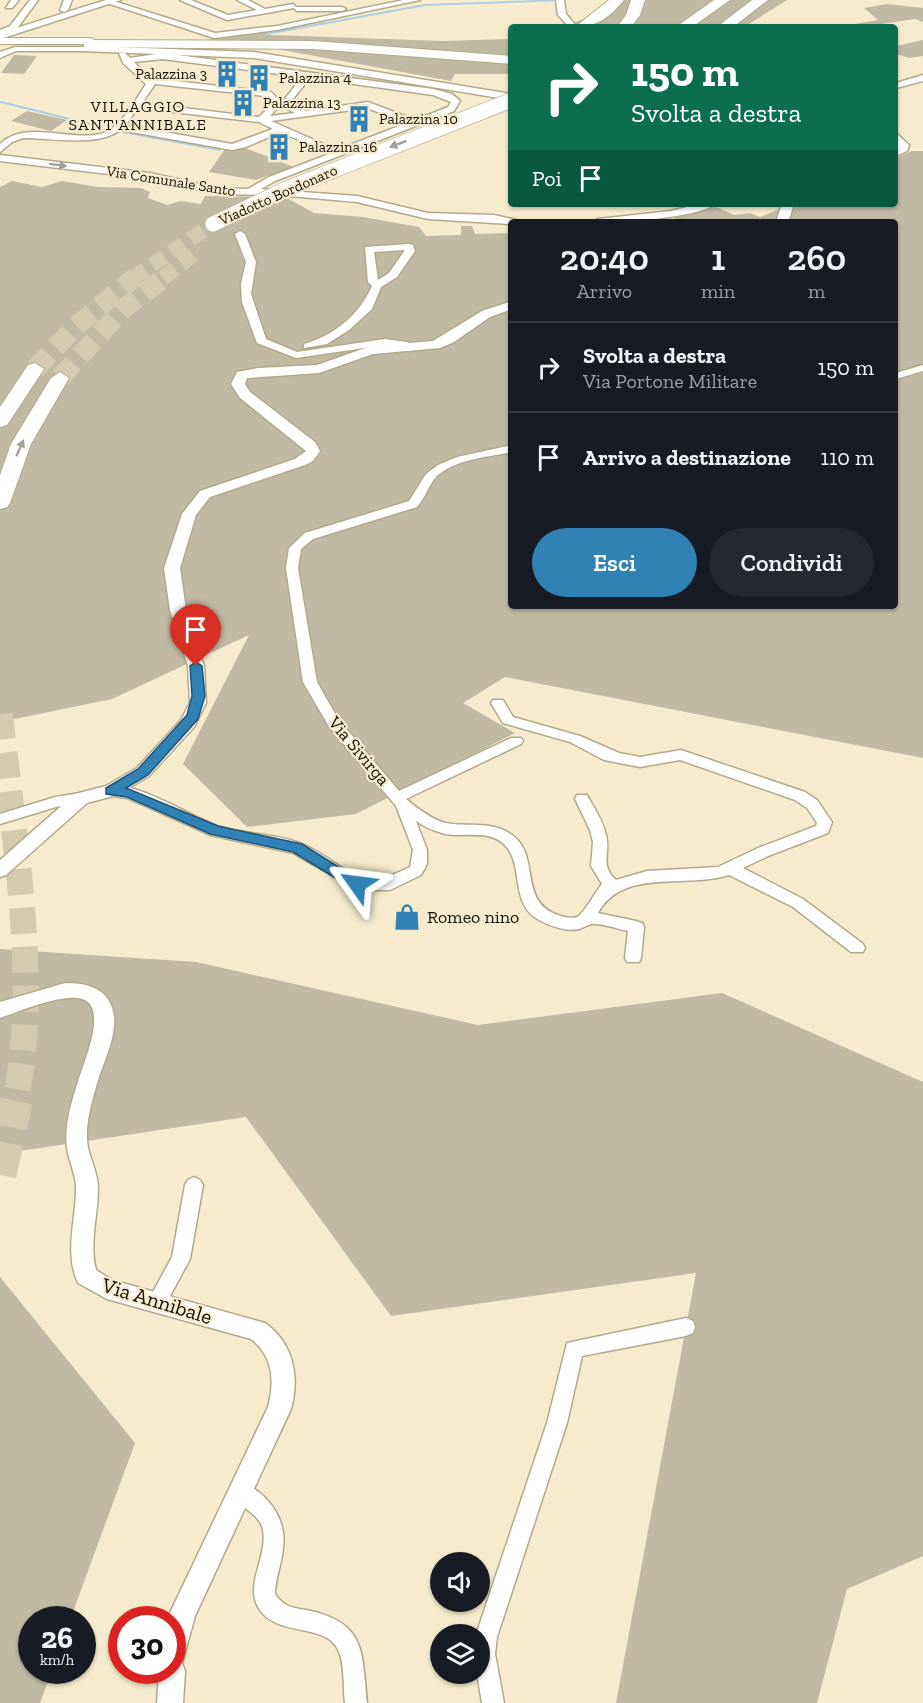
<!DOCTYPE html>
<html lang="it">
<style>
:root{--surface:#171b24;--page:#242831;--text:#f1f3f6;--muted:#9ea1a6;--line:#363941;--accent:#3182b4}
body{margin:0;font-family:"Zilla Slab",serif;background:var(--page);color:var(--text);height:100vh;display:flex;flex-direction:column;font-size:22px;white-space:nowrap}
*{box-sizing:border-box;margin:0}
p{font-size:20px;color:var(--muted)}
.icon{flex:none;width:33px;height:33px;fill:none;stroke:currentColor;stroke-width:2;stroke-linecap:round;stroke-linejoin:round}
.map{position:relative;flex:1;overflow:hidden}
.panel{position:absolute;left:508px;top:219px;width:390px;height:390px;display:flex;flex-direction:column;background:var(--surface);border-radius:6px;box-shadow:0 2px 4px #0004}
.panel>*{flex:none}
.hud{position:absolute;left:508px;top:24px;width:390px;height:183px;border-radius:6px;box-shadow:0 2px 4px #0004;background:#0b6e4f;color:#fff;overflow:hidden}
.fabs{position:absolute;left:430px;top:1552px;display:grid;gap:12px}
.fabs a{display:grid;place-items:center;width:60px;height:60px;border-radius:50%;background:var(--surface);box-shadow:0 2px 4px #0004;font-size:30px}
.speed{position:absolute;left:18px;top:1606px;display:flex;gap:12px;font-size:30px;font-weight:700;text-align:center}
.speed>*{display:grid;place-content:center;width:78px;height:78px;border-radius:50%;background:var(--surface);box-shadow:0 2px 4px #0004;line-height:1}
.speed small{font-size:15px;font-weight:400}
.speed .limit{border:9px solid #d22;background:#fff;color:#111}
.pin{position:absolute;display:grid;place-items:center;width:51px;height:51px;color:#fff;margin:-62px -26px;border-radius:50% 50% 50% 0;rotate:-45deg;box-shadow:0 0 6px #0007}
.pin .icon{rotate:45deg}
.me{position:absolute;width:66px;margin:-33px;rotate:301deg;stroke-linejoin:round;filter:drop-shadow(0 0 4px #0008)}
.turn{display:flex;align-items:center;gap:21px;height:126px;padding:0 24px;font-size:27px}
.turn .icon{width:78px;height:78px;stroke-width:2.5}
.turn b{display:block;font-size:42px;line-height:51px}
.then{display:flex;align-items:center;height:57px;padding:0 24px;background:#0003;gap:12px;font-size:22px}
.eta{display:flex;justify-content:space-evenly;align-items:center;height:102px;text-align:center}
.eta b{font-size:36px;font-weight:600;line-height:42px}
.cta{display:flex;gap:12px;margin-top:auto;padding:12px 24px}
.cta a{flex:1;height:69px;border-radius:36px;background:var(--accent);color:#fff;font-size:24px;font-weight:600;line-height:69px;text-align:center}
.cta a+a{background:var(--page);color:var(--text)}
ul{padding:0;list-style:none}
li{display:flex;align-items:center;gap:18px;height:90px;padding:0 24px;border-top:2px solid var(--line)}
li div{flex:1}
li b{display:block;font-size:22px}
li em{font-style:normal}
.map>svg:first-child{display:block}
.green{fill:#c0b9a4}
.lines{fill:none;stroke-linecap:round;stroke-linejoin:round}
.stream{stroke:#adcde4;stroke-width:2}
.motorway-tunnel-far3{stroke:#d4cbaf;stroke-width:15;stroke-dasharray:15 8;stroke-linecap:butt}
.motorway-tunnel-far2{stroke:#d4cbaf;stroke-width:20;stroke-dasharray:20 10;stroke-linecap:butt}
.motorway-tunnel-far1{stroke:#d4cbaf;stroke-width:26;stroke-dasharray:26 13;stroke-linecap:butt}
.motorway-tunnel{stroke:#d4cbaf;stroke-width:33;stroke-dasharray:33 16;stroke-linecap:butt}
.minor-casing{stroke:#b2a98b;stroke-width:3}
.tertiary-casing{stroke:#b2a98b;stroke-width:3}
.secondary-casing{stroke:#b2a98b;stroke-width:2}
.motorway-casing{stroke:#b2a98b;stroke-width:2}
.minor{fill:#fff;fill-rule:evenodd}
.tertiary{fill:#fff;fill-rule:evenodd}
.secondary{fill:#fff;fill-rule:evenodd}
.motorway{fill:#fff;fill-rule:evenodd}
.motorway-bridge-casing{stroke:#b2a98b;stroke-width:16;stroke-linecap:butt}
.motorway-bridge{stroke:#fff;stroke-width:15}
.oneway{fill:#a19f9b}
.route{fill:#3182b4;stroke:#205475;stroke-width:1.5}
.labels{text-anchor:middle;stroke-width:4.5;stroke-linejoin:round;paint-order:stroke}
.far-poi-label{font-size:15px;fill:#131006;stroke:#f6eccd;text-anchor:start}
.far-street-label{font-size:15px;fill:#131006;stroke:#f6eccd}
.far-neighbourhood-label{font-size:16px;letter-spacing:1.5px;fill:#131006;stroke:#f6eccd}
.street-label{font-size:18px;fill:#131006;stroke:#f6eccd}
.poi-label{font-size:18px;fill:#131006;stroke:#f6eccd;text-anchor:start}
.near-street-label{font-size:21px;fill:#131006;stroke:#f6eccd}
</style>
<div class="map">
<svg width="923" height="1703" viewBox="0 0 923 1703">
<rect width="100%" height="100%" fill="#f6eccd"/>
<path class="green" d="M608,0H787L744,27H563L586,18Z
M887,4L923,8V22L915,19L861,27H838L878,20L864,8Z
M264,32L271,35L443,41L511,39V74H455L451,81L266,47L267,40H207Z
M923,40V56L909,58L896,54V46Z
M14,55L37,56L24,74L1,73Z
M27,111L67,120L51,131L11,121Z
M225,149H248L294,167L256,180L209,172Z
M912,151H923V758L505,677L463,703L515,733L356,814L247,827L183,764L249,635L112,699L0,722V187L12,181L42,187L62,181L98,187L141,188L150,192L148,198L167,205L181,201L201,204L205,196L285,197L314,213L363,217L419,227L426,236L461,235V226H472L475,234L511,233L512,606H896V222H673L675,218L716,207L734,215L750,213L760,217L792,204H896V158Z
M0,949L196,962L478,1025L722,993L923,1082V1556L847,1589L817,1703H616L696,1273L391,1316L246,1117L0,1154Z
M0,1277L135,1443L70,1620H32V1671H52L40,1703H0Z"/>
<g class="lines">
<path class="stream" d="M266,34L425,5L562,0
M1,102L102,127
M123,132L220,150"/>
<path class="motorway-tunnel-far3" d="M133,278L213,224
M163,278L196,253"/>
<path class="motorway-tunnel-far2" d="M35,369L75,327L135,277
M60,378L122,310L165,277"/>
<path class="motorway-tunnel-far1" d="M0,714C13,834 41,984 15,1102"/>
<path class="motorway-tunnel" d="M0,1175L16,1101"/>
<defs>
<path id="minor" d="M11,0H19L12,8H6Z
M30,0H38L16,30L0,35V30L10,26Z
M64,0H72L68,10L64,12L60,10Z
M110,0L215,33L277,26L404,0H420L277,30L214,38L110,4Z
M180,0H191L228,15L257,10L237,0H248L265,9L293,4L296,7H342L346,9L342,11H297L294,8L227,20Z
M556,0H564L566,14L577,27H569L558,15Z
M15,47H87L91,49L87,51H16L0,58V52Z
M119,53H125L130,58L163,53L433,89L452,94L460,101L454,111L275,181L261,189L357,196L428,213L494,215L525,222L512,224L428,219L357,202L278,195L217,194L150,179L0,161V155L150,173L217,188L248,189L269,177L329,154L281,132L246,147L232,150L120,130C99,147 50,138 23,138L12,142L0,152V144C27,117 79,146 108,131C124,122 136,99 146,84L123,63ZM163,59L302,77L284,100L289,110L295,113L270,116L282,103L271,92L149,78L134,62ZM310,78L433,95L451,102L448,107L415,120L368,102L306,111L296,106L292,100ZM155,84L265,96L273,103L259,117L142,103ZM138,108L259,122L273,129L232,144L125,125ZM367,108L407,123L337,150L271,121Z
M923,75V81L896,88V83Z
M699,204H716C694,219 621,222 593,222L598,219L671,211Z
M240,231L245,234L256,262L251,294L266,339L297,352L385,339L407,342L415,348L410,351L400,347L385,345L296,358L257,343L242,302L241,284L246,262L235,234Z
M409,244L413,245L415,251L397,277L381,287L372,309L349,330L327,344L304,348V344C335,335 359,315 372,286L368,282L365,247ZM405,250L389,273L378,280L374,252Z
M923,365V371L896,379V373Z
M512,445V452C488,457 453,459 435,478C428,487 425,498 417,507L313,539L301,549L298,568L317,682L338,719L399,791L511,738H521L523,741L521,744L406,799C417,808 432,820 446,823C467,827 490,821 509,833C543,853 516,901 558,915C563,917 572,919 577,917C583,915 596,891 602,884L591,866L593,842L590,830L575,799L577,795H587C594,808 603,821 606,835C611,854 599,864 616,880L647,871L718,867L758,848L816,826L817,823L807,808L795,800L680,760L640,767L604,760L570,742L503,723L491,703L493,700H503L513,717L580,736L619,753L640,757L681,750L805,792L817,800L832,822L828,833L768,856L743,868L803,899L863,944L865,948L863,952H851L793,907L729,875C687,889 623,867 598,913L636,921L642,923L644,927L641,958L639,962H627L625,958L628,931C618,929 602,923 592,924C589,924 583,928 579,929C567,932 550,926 539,920C507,903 527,859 500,841C485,831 463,837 445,834C434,831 425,827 416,821L427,850V864L421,875L390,890H357L293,853L210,835L127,798L106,795L104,791L106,787C135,779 189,816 217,826C244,835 276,833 302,844C349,865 354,895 410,867L413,850L396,806L328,725L303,682L286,568L289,548L305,533L409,501L426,474L438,465L457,457Z
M81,793L88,798L86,802L56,807L0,824V814L55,797Z
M194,1177L200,1180L203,1185L190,1259L163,1309L156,1312L149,1309L147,1303L172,1257L185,1185L188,1180Z
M686,1318L693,1321L695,1327L693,1333L686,1336L582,1356L567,1423L497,1637L495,1654L504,1703H482L477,1674H480V1635H476L547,1423L567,1343Z
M241,1482C268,1493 287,1519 283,1548C282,1563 275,1579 275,1594C283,1606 292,1608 306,1610C366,1622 362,1651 367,1703H345C343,1687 345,1667 339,1652C328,1621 276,1639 258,1607C245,1583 268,1556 263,1530C260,1513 237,1507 231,1492L234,1485Z"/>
<path id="tertiary" d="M106,0H121L0,39V33Z
M87,46L254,52L512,94V100L254,58L83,51V47Z
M896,133L909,145L907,151L896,156V149L898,145L896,142Z
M782,204H794L788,222H776Z
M512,301V309L490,317L454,342L440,348L373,354L319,373L247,378L245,384L250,392L315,442L320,451L313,461L305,465L210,497L196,515L180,568L186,610L204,666L206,703L194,727L149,776L117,795L87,803L6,875L0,877V860L75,794L106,786L137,768L181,720L190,703L188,666L170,610L164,568L182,514L200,491L295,459L306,451L240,398L231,384L237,372L258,368L317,365L371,346L433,341L482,311Z
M65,983C83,983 103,986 111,1005C121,1028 105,1058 98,1080C92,1101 84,1126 88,1148C91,1161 98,1174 98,1188C98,1215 89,1243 96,1270L112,1280L265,1323C293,1343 300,1376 291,1409L195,1616L182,1663L185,1671L183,1703H157L159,1671H172V1620H168L169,1615L268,1407C275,1381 273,1356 251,1339L107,1299L78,1283C64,1253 76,1220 76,1188C76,1174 69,1162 67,1148C64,1127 71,1104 77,1085C82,1066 105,1018 88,1002C72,988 18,1012 0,1018V1002Z"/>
<path id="secondary" d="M0,38H91L96,41L91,44H0Z"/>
<path id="motorway" d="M609,0H624C610,17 597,27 575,27Z
M631,0H645L640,15L631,27H617L626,15Z
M714,0H730L692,27H676Z
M752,0H768L733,27H717Z
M89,40L313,41L512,56V64L313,49L84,47V41Z
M35,363L44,369L7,425L0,427V407L28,365Z
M60,372L69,378L31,444L10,503L7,507L0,509V475L11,444L51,378Z"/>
</defs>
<use href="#minor" class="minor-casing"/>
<use href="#tertiary" class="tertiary-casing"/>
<use href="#secondary" class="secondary-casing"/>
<use href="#motorway" class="motorway-casing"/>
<use href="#minor" class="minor"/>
<use href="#tertiary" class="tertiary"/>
<use href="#secondary" class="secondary"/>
<use href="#motorway" class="motorway"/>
<defs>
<path id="motorway-bridge" d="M213,224L286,189L512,100"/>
</defs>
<use href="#motorway-bridge" class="motorway-bridge-casing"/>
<use href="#motorway-bridge" class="motorway-bridge"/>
</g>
<defs><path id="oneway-solid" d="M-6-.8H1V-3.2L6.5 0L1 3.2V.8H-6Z" transform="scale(1.5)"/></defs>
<g class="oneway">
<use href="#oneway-solid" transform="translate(398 144) rotate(159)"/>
<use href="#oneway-solid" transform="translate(58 165) rotate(7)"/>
<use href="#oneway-solid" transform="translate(20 448) rotate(-66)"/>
</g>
<path class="route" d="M196,662L202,666L205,696L198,719L148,775L126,788L218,826L302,844L361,881V888H352L293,852L210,834L127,797L106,794V788L138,769L187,715L192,696L190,666Z"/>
<defs>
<symbol id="building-bare" viewBox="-9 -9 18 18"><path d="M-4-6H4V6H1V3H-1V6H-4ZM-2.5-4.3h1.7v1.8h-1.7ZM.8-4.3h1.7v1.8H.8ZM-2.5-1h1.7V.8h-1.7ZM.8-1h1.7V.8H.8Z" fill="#3182b4" stroke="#f6eccd" stroke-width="2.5" paint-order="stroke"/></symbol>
<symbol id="shop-bare" viewBox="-9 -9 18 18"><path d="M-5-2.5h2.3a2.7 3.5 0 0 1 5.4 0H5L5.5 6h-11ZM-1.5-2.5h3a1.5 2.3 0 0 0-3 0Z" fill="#3182b4" stroke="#f6eccd" stroke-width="2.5" paint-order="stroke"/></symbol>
</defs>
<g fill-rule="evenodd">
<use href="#building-bare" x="208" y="55" width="38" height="38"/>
<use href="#building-bare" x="240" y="59" width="38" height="38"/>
<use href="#building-bare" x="224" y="84" width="38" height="38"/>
<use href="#building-bare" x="340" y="100" width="38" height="38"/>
<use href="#building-bare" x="260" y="128" width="38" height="38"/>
<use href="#shop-bare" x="388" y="898" width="38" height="38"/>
</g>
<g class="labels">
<g class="far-poi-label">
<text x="207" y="79" text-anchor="end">Palazzina 3</text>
<text x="279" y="83">Palazzina 4</text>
<text x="263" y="108">Palazzina 13</text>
<text x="379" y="124">Palazzina 10</text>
<text x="299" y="152">Palazzina 16</text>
</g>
<g class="far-street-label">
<text transform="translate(171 181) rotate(9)" y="5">Via Comunale Santo</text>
<text transform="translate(278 195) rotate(-24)" y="5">Viadotto Bordonaro</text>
</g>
<g class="far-neighbourhood-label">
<text x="138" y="112">VILLAGGIO<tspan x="138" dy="18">SANT'ANNIBALE</tspan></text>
</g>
<g class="street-label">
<text transform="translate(359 751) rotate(50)" y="6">Via Sivirga</text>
</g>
<g class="poi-label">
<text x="427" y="923">Romeo nino</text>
</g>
<g class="near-street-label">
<text transform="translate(157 1301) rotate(17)" y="7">Via Annibale</text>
</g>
</g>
</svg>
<div class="fabs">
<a><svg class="icon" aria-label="sound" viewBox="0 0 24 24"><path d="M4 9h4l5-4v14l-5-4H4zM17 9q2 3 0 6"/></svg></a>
<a><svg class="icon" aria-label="layers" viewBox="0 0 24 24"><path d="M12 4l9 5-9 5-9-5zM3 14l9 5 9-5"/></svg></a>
</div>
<div class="speed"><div>26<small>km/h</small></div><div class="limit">30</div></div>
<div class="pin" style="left:196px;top:666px;background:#d93025"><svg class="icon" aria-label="arrive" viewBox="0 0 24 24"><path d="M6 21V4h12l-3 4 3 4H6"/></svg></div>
<svg class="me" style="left:357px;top:884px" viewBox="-20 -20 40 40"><path d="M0-17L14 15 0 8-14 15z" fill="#3182b4" stroke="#fff" stroke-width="4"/></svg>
<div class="hud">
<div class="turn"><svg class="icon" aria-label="right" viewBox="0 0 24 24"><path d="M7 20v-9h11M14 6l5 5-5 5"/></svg><div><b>150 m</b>Svolta a destra</div></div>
<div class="then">Poi<svg class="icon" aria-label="arrive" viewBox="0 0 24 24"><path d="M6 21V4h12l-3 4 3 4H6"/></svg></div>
</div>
<section class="panel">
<div class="eta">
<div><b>20:40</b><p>Arrivo</p></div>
<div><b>1</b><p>min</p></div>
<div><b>260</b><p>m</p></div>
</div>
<ul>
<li><svg class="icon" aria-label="right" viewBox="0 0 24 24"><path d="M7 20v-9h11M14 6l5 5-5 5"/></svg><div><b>Svolta a destra</b><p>Via Portone Militare</p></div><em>150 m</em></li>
<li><svg class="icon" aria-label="arrive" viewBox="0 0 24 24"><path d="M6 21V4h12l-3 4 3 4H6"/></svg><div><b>Arrivo a destinazione</b></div><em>110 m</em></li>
</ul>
<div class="cta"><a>Esci</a><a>Condividi</a></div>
</section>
</div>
